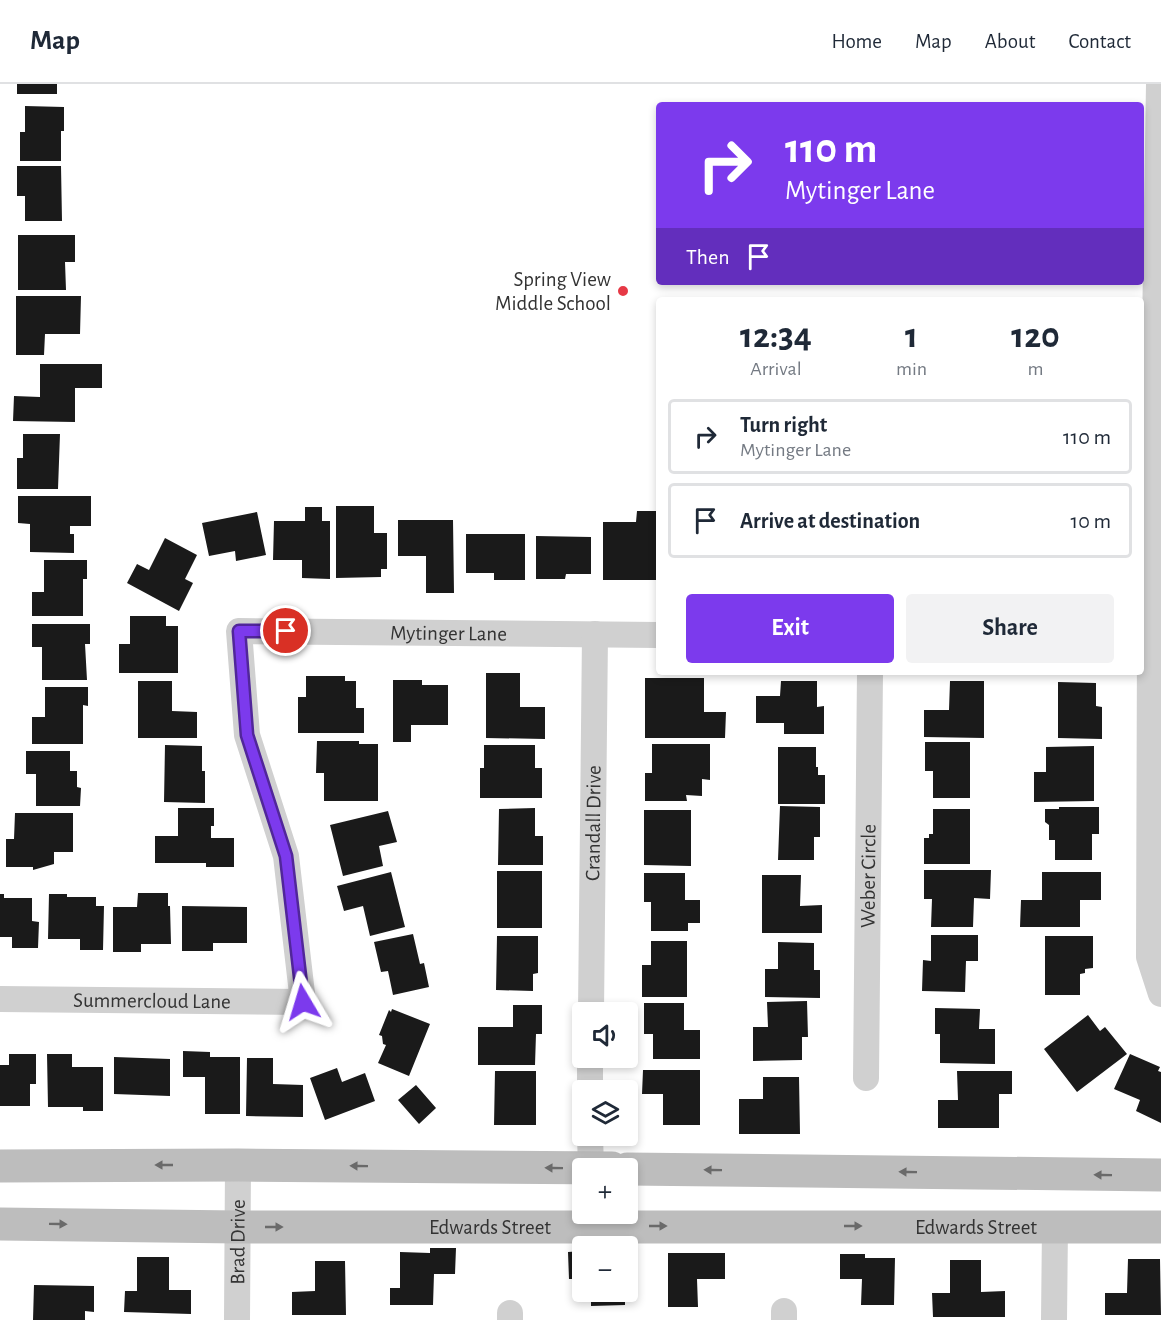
<!DOCTYPE html>
<meta charset="utf-8">
<style>
:root{--surface:#fff;--page:#f2f2f3;--text:#1f2937;--muted:#747a83;--line:#e0e1e3;--accent:#7c3aed}
body{margin:0;font-family:"Alegreya Sans",sans-serif;background:var(--page);color:var(--text);height:100vh;display:flex;flex-direction:column;font-size:22px;white-space:nowrap}
*{box-sizing:border-box;margin:0}
p{font-size:20px;color:var(--muted)}
.icon{flex:none;width:33px;height:33px;fill:none;stroke:currentColor;stroke-width:2;stroke-linecap:round;stroke-linejoin:round}
.map{position:relative;flex:1;overflow:hidden}
.side{position:absolute;left:656px;top:213px;width:488px;height:378px;display:flex;flex-direction:column;background:var(--surface);border-radius:6px;box-shadow:0 3px 9px #0003}
.side>*{flex:none}
.hud{position:absolute;left:656px;top:18px;width:488px;height:183px;border-radius:6px;box-shadow:0 3px 9px #0003;background:#7c3aed;color:#fff;overflow:hidden}
.buttons{position:absolute;left:572px;top:918px;display:grid;gap:12px}
.buttons a{display:grid;place-items:center;width:66px;height:66px;border-radius:6px;background:var(--surface);box-shadow:0 3px 9px #0003;font-size:30px}
.pin{position:absolute;display:grid;place-items:center;width:51px;height:51px;color:#fff;margin:-26px;border:3px solid #fff;border-radius:50%;box-shadow:0 2px 6px #0007}
.me{position:absolute;width:66px;margin:-33px;rotate:353deg;stroke-linejoin:round;filter:drop-shadow(0 0 4px #0008)}
.turn{display:flex;align-items:center;gap:21px;height:126px;padding:0 30px;font-size:27px}
.turn .icon{width:78px;height:78px;stroke-width:2.5}
.turn b{display:block;font-size:42px;line-height:51px}
.then{display:flex;align-items:center;height:57px;padding:0 30px;background:#0003;gap:12px;font-size:22px}
.eta{display:flex;justify-content:space-evenly;align-items:center;height:102px;text-align:center}
.eta b{font-size:36px;font-weight:600;line-height:42px}
.primary-button{display:flex;gap:12px;margin-top:auto;padding:12px 30px}
.primary-button a{flex:1;height:69px;border-radius:6px;background:var(--accent);color:#fff;font-size:24px;font-weight:600;line-height:69px;text-align:center}
.primary-button a+a{background:var(--page);color:var(--text)}
ul{padding:0;list-style:none}
li{display:flex;align-items:center;gap:18px;height:75px;margin:0 12px 9px;padding:0 18px;border:3px solid var(--line);border-radius:6px}
li div{flex:1}
li b{display:block;font-size:22px}
li em{font-style:normal}
header{display:flex;align-items:center;gap:36px;box-sizing:border-box;height:84px;padding:0 30px;background:var(--surface);border-bottom:2px solid var(--line)}
header strong{font-size:28px}
nav{display:flex;gap:33px;margin-inline-start:auto;font-size:21px}
.map>svg:first-child{display:block}
.building{fill:#1a1a1a}
.lines{fill:none;stroke-linecap:round;stroke-linejoin:round}
.minor{stroke:#d0d0d0;stroke-width:26}
.secondary{stroke:#bdbdbd;stroke-width:33}
.oneway{fill:#6a6a6a}
.route-casing{stroke:#51269a;stroke-width:15}
.route{stroke:#7c3aed;stroke-width:10}
.poi-dot{fill:#e63946;stroke:#fff;stroke-width:2}
.labels{text-anchor:middle;stroke-width:6;stroke-linejoin:round;paint-order:stroke}
.poi-label{font-size:21px;fill:#333;stroke:#fff;text-anchor:end}
.street-label{font-size:21px;fill:#333;stroke:#fff}
</style>
<header>
<strong>Map</strong>
<nav><a>Home</a><a>Map</a><a>About</a><a>Contact</a></nav>
</header>
<div class="map">
<svg width="1161" height="1236" viewBox="0 0 1161 1236">
<rect width="100%" height="100%" fill="#fff"/>
<path class="building" d="M17,0H57V10H17Z
M25,22L64,23V47H61V77H20V48H25Z
M17,82H61L62,137H25V112H17Z
M18,151H75V178H65L66,206H18Z
M16,212H81L80,250H45L44,271H16Z
M40,280H102V304H75V338L13,337L14,312L40,313Z
M23,350H60L58,405H17V374H23Z
M18,412H91V442H70V450H74V469L30,468V440L18,439Z
M336,422H374V449H387V485H381V493L336,494Z
M305,423H322V437H330V495L302,494V476H273L274,437H305Z
M637,427H658V496H603V438H636Z
M257,428L266,471L236,477L235,467L209,472L202,439Z
M398,436H453L454,509H426V472H398Z
M466,450H525V496H494V489H466Z
M536,452L591,453V490H566L565,495H536Z
M165,454L197,471L185,495L193,499L179,527L127,499L137,480L149,486Z
M44,476H87V495H83V532H32V508H44Z
M130,532H166V542H178V589H119V560H130Z
M32,540H90V560H85L87,596H42V563H32Z
M486,589H520V623H545V655L486,654Z
M306,592H345V597H356V624H364V649H298V613H306Z
M645,594H704V628H726L725,654H645Z
M393,596H422V601H448V641H411V658H393Z
M138,597H172V627L197,628V654H138Z
M781,597H817V623L824,622V650H784V639H756V612H780Z
M950,597H984V654L924,653V626H949Z
M1058,598L1096,599V622L1102,623V655L1058,654Z
M45,603H88V622L83,621V660H32V633H45Z
M317,657H359V660H378V717H324V689H316Z
M925,658H970V714H933V687H925Z
M652,660H710V696L702,695V712L686,711L687,717H645V689H652Z
M165,661L202,662V687H205V719L164,718Z
M484,661H535V684H542V714H480V684H484Z
M1094,662V717L1034,718V688H1046V663Z
M778,663H816V683H818V691H825V720H778Z
M26,667H70V687H77V703L81,704L80,722H36V690H26Z
M780,722L820,723V753H814V776H778Z
M1059,723H1099V750H1092V776H1055V756H1049V741L1045,738V725H1059Z
M178,724H214V742H211V754H234V783H206V779H155V752H178Z
M535,724V752H543V781H498L499,725Z
M933,725H970V780H924V754H929V750H933Z
M644,726H691V782L644,781Z
M388,727L397,758L379,762L383,782L343,792L330,741Z
M15,729H73V768H54V780L33,786V783H6V755H14Z
M924,786H991L990,815L974,814L973,843H931L932,815H924Z
M497,787H542V844H497Z
M391,788L405,843L370,852L363,822L344,827L337,802Z
M1042,788H1101V816H1080V843H1020L1021,816H1042Z
M644,789H685V816H700V839H688V847H651V818H644Z
M762,791H801L800,822L822,821V849H762Z
M138,809H168V822H170L171,860H141V868H113V823H137Z
M0,810H4V814H32V837L39,838L38,864H12V853H0Z
M49,810H67V813H96V822H104L103,866H80V855H48Z
M182,822L247,823V859H213V867H182Z
M413,850L420,880L424,879L429,903L393,911L388,887L381,888L374,858Z
M931,851H978V877H966L965,908L922,907L923,876L931,877Z
M497,852H538V889L533,890V907L496,906Z
M1045,852H1093V884L1085,885V889L1080,890V911H1045Z
M651,857H687V913H642V881H651Z
M778,858L814,859V886H820V914L765,913V885H778Z
M807,917L808,953H802V976L753,977V943H768L767,918Z
M644,919H684V946H700V975H653V950H644Z
M513,921H542V950H536L535,981H478V943H513Z
M935,924L980,925L979,945H995V980L940,979V950H935Z
M392,925L430,940L409,992L378,979L386,961L383,960L382,952L379,951L389,926L391,928Z
M1088,931L1100,947L1105,943L1127,970L1077,1008L1044,965Z
M183,967L210,968V973H240V1030H205V993H183Z
M9,970H36V1000H30V1022H0V981H9Z
M47,970H72V983H103V1027H83V1023H48Z
M1130,970L1160,983L1158,987L1161,988V1039L1136,1027L1140,1016L1114,1005Z
M114,973L170,975V1012L114,1010Z
M247,974H273V1000L303,1001V1033L246,1032Z
M337,984L342,998L365,989L375,1017L325,1036L310,994Z
M643,986H700V1041H663V1010H642Z
M495,987H536V1041H494Z
M957,987H1012V1010H999V1044H938V1016H958Z
M763,993H799L800,1050H739V1015H763Z
M416,1001L436,1024L419,1040L398,1016Z
M430,1164H456L455,1190H434L433,1221H390V1204H400V1168L430,1169Z
M582,1167V1195H569L568,1168Z
M668,1169H725V1195H697L698,1223H668Z
M840,1170H865V1174H895L894,1221H861L862,1195H840Z
M137,1173H169V1206H191V1230L124,1228L125,1207H137Z
M1128,1175H1160L1161,1231H1105V1209H1127Z
M950,1176H981V1208L1005,1207V1233H933L932,1209H950Z
M315,1177H345L346,1231H292V1208L315,1207Z
M34,1201L94,1202V1228L85,1227V1236H33Z
M591,1208H625V1221L591,1222Z"/>
<g class="lines">
<g class="minor">
<path d="M1159,0L1150,552L1149,873L1161,910"/>
<path id="s1" d="M0,915L303,918L286,772L247,651L239,547L658,551"/>
<path id="s2" d="M591,928L595,550"/>
<path id="s3" d="M866,994L870,588"/>
<path d="M590,1006V974"/>
<path d="M590,1052L591,1084"/>
<path id="s4" d="M237,1236L238,1081"/>
<path d="M510,1236V1229"/>
<path d="M784,1236V1227"/>
<path d="M1054,1236L1055,1142"/>
</g>
<g class="secondary">
<path d="M0,1082L238,1081L612,1084"/>
<path d="M627,1085L1161,1091"/>
<path id="s5" d="M0,1140L238,1143H1161"/>
</g>
</g>
<defs><path id="oneway-solid" d="M-6-.8H1V-3.2L6.5 0L1 3.2V.8H-6Z" transform="scale(1.5)"/></defs>
<g class="oneway">
<use href="#oneway-solid" transform="translate(164 1081) rotate(180)"/>
<use href="#oneway-solid" transform="translate(359 1082) rotate(-179)"/>
<use href="#oneway-solid" transform="translate(554 1084) rotate(-179)"/>
<use href="#oneway-solid" transform="translate(713 1086) rotate(-179)"/>
<use href="#oneway-solid" transform="translate(908 1088) rotate(-179)"/>
<use href="#oneway-solid" transform="translate(1103 1091) rotate(-179)"/>
<use href="#oneway-solid" transform="translate(58 1140) rotate(1)"/>
<use href="#oneway-solid" transform="translate(658 1142)"/>
<use href="#oneway-solid" transform="translate(853 1142)"/>
<use href="#oneway-solid" transform="translate(274 1143)"/>
</g>
<g class="lines">
<defs>
<path id="route" d="M286,547H239L247,651L286,772L303,918"/>
</defs>
<use href="#route" class="route-casing"/>
<use href="#route" class="route"/>
</g>
<circle class="poi-dot" cx="623" cy="207" r="6"/>
<g class="labels">
<g class="poi-label">
<text x="611" y="202">Spring View<tspan x="611" dy="24">Middle School</tspan></text>
</g>
<g class="street-label">
<text dy="7" stroke="none"><textPath href="#s1" startOffset="891">Mytinger Lane</textPath></text>
<text dy="7" stroke="none"><textPath href="#s2" startOffset="189">Crandall Drive</textPath></text>
<text dy="7" stroke="none"><textPath href="#s3" startOffset="202">Weber Circle</textPath></text>
<text dy="7" stroke="none"><textPath href="#s1" startOffset="152">Summercloud Lane</textPath></text>
<text dy="7" stroke="none"><textPath href="#s5" startOffset="490">Edwards Street</textPath></text>
<text dy="7" stroke="none"><textPath href="#s5" startOffset="976">Edwards Street</textPath></text>
<text dy="7" stroke="none"><textPath href="#s4" startOffset="78">Brad Drive</textPath></text>
</g>
</g>
</svg>
<div class="buttons">
<a><svg class="icon" aria-label="sound" viewBox="0 0 24 24"><path d="M4 9h4l5-4v14l-5-4H4zM17 9q2 3 0 6"/></svg></a>
<a><svg class="icon" aria-label="layers" viewBox="0 0 24 24"><path d="M12 4l9 5-9 5-9-5zM3 14l9 5 9-5"/></svg></a>
<a>+</a>
<a>−</a>
</div>
<div class="pin" style="left:286px;top:547px;background:#d93025"><svg class="icon" aria-label="arrive" viewBox="0 0 24 24"><path d="M6 21V4h12l-3 4 3 4H6"/></svg></div>
<svg class="me" style="left:303px;top:918px" viewBox="-20 -20 40 40"><path d="M0-17L14 15 0 8-14 15z" fill="#7c3aed" stroke="#fff" stroke-width="4"/></svg>
<div class="hud">
<div class="turn"><svg class="icon" aria-label="right" viewBox="0 0 24 24"><path d="M7 20v-9h11M14 6l5 5-5 5"/></svg><div><b>110 m</b>Mytinger Lane</div></div>
<div class="then">Then<svg class="icon" aria-label="arrive" viewBox="0 0 24 24"><path d="M6 21V4h12l-3 4 3 4H6"/></svg></div>
</div>
<section class="side">
<div class="eta">
<div><b>12:34</b><p>Arrival</p></div>
<div><b>1</b><p>min</p></div>
<div><b>120</b><p>m</p></div>
</div>
<ul>
<li><svg class="icon" aria-label="right" viewBox="0 0 24 24"><path d="M7 20v-9h11M14 6l5 5-5 5"/></svg><div><b>Turn right</b><p>Mytinger Lane</p></div><em>110 m</em></li>
<li><svg class="icon" aria-label="arrive" viewBox="0 0 24 24"><path d="M6 21V4h12l-3 4 3 4H6"/></svg><div><b>Arrive at destination</b></div><em>10 m</em></li>
</ul>
<div class="primary-button"><a>Exit</a><a>Share</a></div>
</section>
</div>
